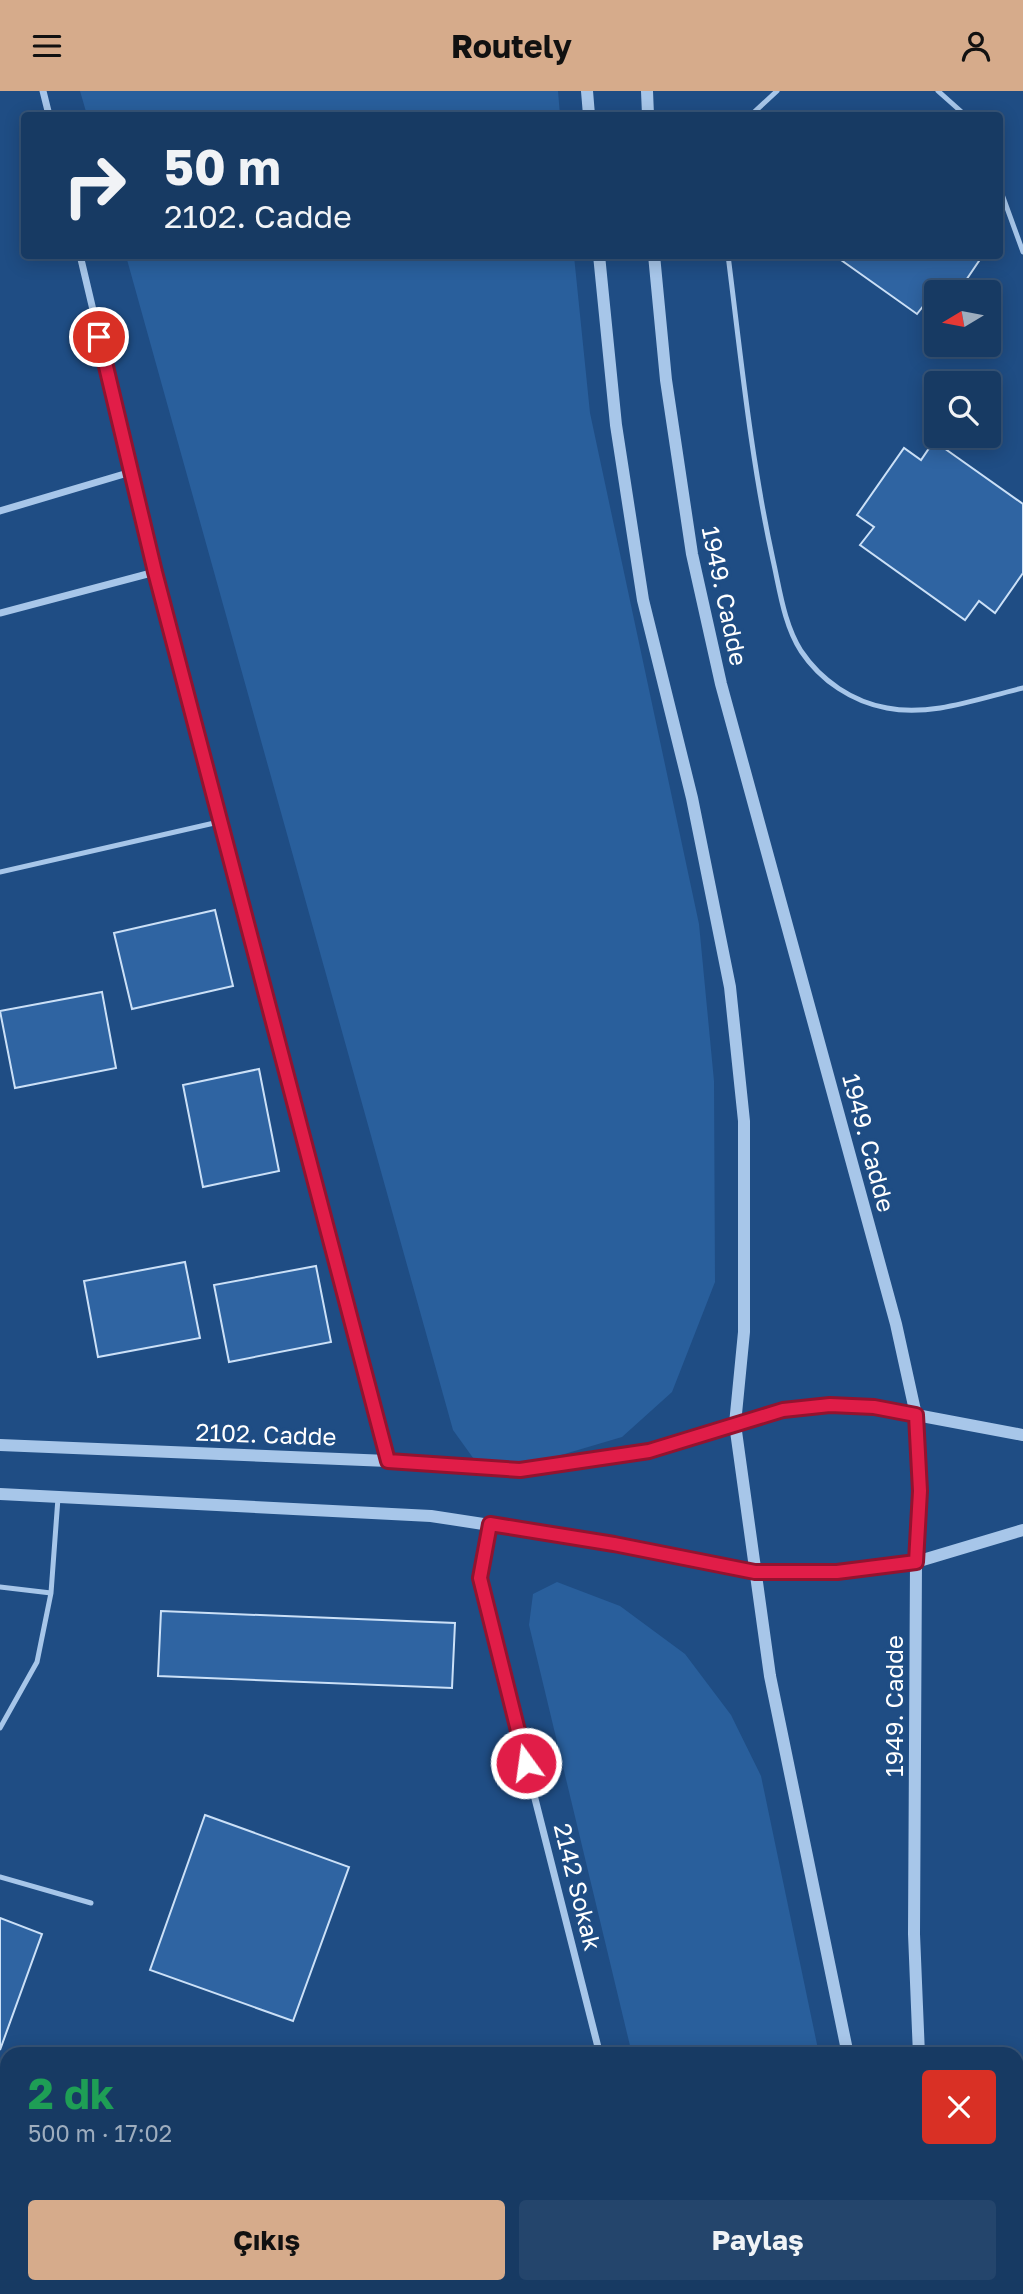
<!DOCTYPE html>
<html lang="tr">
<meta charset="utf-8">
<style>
:root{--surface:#173a63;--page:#24456c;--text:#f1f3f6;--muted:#9eadbe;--line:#365478;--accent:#d6ab8b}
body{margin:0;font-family:"Golos Text",sans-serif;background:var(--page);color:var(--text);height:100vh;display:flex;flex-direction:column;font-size:26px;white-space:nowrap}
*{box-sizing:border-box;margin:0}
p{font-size:23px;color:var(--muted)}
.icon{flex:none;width:38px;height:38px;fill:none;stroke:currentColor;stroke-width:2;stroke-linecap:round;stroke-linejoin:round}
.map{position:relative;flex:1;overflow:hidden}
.sheet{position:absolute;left:0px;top:1956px;width:1024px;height:247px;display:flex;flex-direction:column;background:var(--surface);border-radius:21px 21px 0 0;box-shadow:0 4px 18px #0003,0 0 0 2px var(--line)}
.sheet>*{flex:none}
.banner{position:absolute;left:21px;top:21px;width:982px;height:147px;border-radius:7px;box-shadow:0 4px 18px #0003,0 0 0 2px var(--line);background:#173a63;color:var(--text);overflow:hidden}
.needle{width:46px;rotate:260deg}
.controls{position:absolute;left:924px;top:189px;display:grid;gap:14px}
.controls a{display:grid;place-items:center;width:77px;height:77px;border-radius:7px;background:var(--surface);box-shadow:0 4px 18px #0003,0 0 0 2px var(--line);font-size:35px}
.pin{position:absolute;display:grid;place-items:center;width:60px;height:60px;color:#fff;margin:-30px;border:4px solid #fff;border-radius:50%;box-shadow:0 2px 7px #0007}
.me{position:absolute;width:77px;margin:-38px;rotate:346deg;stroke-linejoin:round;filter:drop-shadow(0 0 5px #0008)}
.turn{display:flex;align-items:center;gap:24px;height:147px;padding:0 28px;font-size:32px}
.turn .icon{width:91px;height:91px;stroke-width:2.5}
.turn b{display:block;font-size:49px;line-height:60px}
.round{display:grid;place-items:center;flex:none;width:74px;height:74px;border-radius:7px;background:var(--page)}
.head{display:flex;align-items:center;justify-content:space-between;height:119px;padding:0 28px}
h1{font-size:42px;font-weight:700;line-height:52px;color:#1e9e55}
.cta{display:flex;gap:14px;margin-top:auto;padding:14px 28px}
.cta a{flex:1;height:80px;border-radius:7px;background:var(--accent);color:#111;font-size:28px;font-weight:700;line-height:80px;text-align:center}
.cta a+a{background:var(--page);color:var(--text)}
header{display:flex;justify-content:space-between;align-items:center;height:91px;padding:0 28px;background:var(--accent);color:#111;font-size:32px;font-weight:700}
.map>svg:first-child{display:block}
.green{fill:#295f9c}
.building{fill:#2f64a2;stroke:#cbe0f7;stroke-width:2}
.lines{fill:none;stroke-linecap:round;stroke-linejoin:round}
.service{stroke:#a7c6e9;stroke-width:5}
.minor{stroke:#a7c6e9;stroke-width:7}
.tertiary{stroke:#a7c6e9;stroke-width:12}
.route-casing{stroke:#92132f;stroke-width:18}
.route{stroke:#e11d48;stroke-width:12}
.labels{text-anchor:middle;stroke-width:7;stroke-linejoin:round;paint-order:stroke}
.street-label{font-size:24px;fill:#fff;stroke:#1f4d84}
</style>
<header><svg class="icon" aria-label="menu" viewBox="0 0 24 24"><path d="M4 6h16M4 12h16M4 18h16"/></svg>Routely<svg class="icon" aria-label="person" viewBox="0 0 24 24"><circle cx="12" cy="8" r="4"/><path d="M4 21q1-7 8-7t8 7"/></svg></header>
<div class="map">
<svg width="1023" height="2203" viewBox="0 0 1023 2203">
<rect width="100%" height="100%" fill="#1f4d84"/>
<path class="green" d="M80,0H558L560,24H87Z
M126,165H574L590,322L699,833L714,990L715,1191L672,1301L622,1346L534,1372L476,1371L453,1339Z
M557,1491L620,1515L685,1563L731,1624L761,1685L819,1963H632L529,1534L533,1503Z
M687,2196H867L869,2203H689Z"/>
<path class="building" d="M834,164H983L958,201H936V208L931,205L917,223Z
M934,350L1023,413V482L995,522L979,510L965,529L860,454L874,436L857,424L904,357L921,369Z
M215,819L233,895L132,918L114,842Z
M102,901L116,977L15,997L0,920Z
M259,978L279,1080L203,1096L183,994Z
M185,1171L200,1247L98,1266L84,1190Z
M316,1175L331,1251L229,1271L214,1194Z
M161,1520L455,1532L452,1597L158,1585Z
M205,1724L349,1776L293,1930L150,1879Z
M0,1827L42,1843L0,1959Z"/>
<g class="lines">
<path class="service" d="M938,0L965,24
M751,24L777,0
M999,95L1023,161
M728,164C741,267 751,369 773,469C780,500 784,533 801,560C821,590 853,611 887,617C931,626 980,607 1023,597
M0,781L223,730
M0,1496L51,1502
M0,1637L37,1571L51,1502L58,1407
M0,1786L91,1812
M1017,2056L1023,2055"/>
<path class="minor" d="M43,0L49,24
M80,164L155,481L388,1370
M0,420L131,381
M0,522L155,481
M490,1434L479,1487L600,1964
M659,2196L661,2203"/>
<path class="tertiary" d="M587,0L589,24
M647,0L648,24
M599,164L616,334L643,509L692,707L730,896L744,1030V1241L735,1333L770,1585L848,1964
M654,164L666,289L692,463L721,593L896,1233L916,1324L920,1400L916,1471L914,1843L919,1964
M0,1354L388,1370L520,1379L649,1360L783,1319L830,1314L874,1316L1023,1344
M0,1403L431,1425L614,1453L755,1481H837L916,1471L1023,1439
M895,2196L897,2203
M950,2196L952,2203"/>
</g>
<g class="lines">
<defs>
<path id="route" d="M99,246L155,481L388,1370L520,1379L649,1360L783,1319L830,1314L874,1316L916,1324L920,1400L916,1471L837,1481H755L614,1453L490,1433L480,1487L526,1672"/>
</defs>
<use href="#route" class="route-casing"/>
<use href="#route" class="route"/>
</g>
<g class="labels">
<g class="street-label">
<text transform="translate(724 505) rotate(78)" y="8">1949. Cadde</text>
<text transform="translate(868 1052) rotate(75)" y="8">1949. Cadde</text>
<text transform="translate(266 1344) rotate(2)" y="8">2102. Cadde</text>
<text transform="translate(895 1615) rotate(-90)" y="8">1949. Cadde</text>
<text transform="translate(577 1796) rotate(76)" y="8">2142 Sokak</text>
</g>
</g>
</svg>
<div class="controls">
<a><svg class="needle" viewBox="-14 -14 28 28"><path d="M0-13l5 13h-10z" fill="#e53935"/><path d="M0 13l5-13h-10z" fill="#9eadbe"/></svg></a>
<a><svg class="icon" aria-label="search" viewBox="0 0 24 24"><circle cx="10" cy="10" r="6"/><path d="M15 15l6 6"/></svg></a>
</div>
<div class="pin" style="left:99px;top:246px;background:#d93025"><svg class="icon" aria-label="arrive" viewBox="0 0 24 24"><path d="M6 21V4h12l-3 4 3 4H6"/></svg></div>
<svg class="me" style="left:526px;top:1672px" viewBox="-20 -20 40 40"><circle r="17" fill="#e11d48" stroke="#fff" stroke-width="3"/><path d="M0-11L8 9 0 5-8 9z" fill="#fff"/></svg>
<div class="banner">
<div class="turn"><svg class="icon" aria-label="right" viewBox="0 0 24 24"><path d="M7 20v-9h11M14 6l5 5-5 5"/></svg><div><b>50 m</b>2102. Cadde</div></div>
</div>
<section class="sheet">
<div class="head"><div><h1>2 dk</h1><p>500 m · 17:02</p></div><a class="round" style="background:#d93025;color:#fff"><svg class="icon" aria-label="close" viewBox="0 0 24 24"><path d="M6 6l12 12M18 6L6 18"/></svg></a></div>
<div class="cta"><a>Çıkış</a><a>Paylaş</a></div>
</section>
</div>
